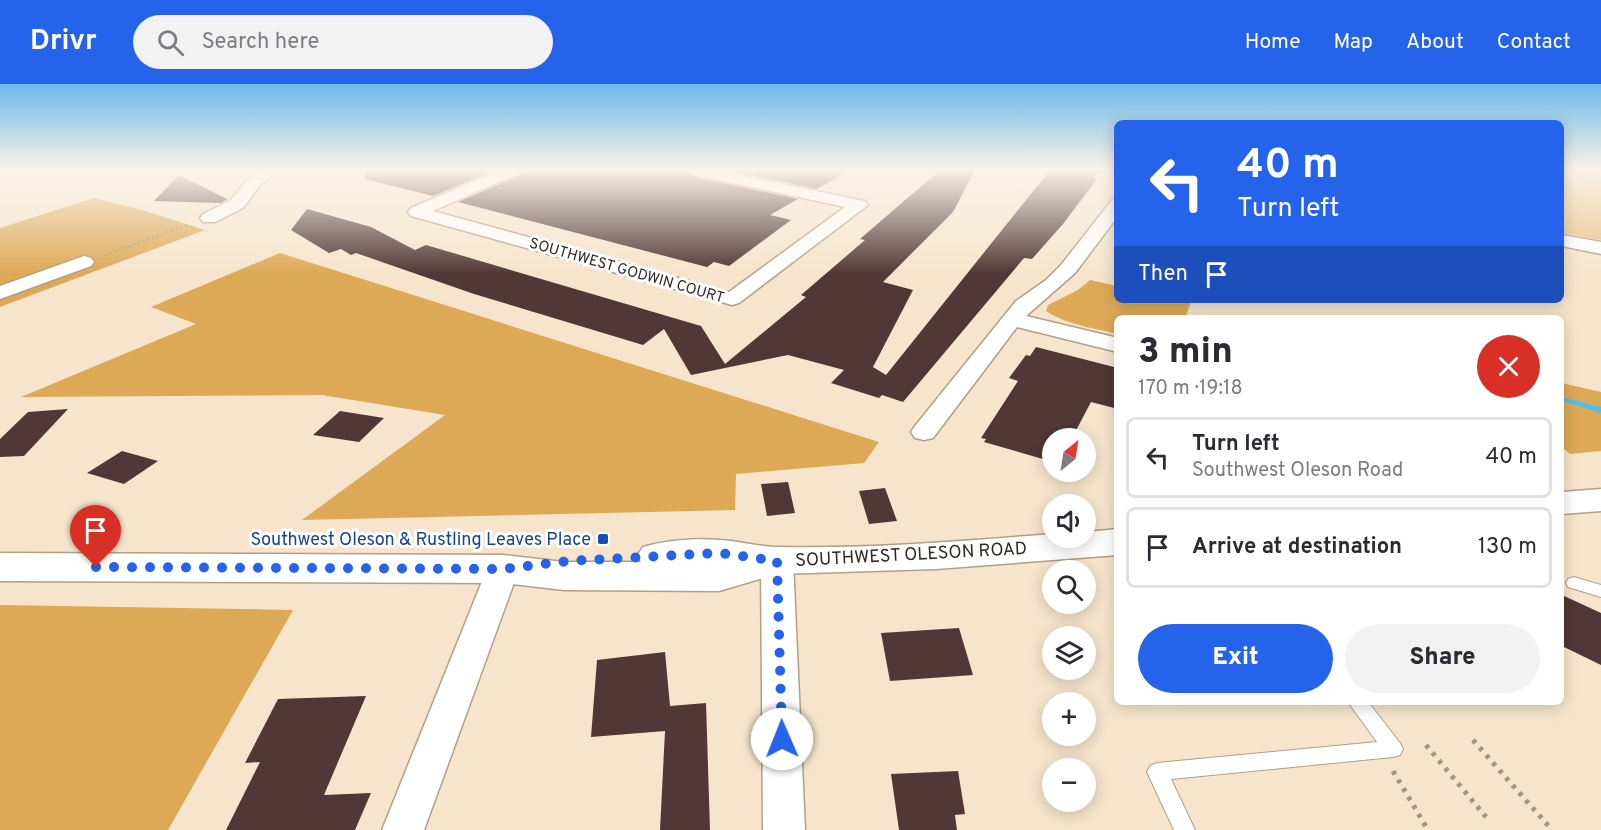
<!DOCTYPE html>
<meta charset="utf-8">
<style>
:root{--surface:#fff;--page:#f2f2f3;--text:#2b2b33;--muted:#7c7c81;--line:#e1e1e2;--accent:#2563eb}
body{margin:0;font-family:Overpass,sans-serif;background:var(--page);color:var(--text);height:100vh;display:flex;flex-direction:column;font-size:22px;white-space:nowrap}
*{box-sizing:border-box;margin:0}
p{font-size:20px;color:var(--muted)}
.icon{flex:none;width:33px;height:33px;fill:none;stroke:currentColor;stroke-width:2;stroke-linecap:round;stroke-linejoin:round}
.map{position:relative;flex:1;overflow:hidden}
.details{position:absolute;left:1114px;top:231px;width:450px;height:390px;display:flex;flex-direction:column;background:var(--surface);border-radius:9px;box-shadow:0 3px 15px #0003}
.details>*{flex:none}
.hud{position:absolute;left:1114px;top:36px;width:450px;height:183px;border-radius:9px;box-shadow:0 3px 15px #0003;background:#2563eb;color:#fff;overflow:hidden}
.needle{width:39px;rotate:30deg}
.tools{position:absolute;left:1042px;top:344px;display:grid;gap:12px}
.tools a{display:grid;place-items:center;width:54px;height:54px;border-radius:50%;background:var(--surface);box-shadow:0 3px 15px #0003;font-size:30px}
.pin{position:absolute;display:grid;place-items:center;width:51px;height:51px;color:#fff;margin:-62px -26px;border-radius:50% 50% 50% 0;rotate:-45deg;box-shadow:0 0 6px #0007}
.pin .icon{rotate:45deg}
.me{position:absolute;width:66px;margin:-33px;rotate:359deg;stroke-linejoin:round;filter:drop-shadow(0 0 4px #0008)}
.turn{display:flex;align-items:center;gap:21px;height:126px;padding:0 24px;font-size:27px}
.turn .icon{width:78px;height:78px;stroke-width:2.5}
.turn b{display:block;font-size:42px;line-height:51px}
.then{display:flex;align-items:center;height:57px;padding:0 24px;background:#0003;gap:12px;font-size:22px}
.round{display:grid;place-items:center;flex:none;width:63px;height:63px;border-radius:32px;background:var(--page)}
.headline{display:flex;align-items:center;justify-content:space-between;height:102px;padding:0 24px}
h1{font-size:36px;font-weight:800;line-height:45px}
.primary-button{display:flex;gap:12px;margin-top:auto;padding:12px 24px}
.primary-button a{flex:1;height:69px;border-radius:36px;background:var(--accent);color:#fff;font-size:24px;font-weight:800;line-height:69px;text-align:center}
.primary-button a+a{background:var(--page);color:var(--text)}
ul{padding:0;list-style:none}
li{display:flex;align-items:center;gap:18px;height:81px;margin:0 12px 9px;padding:0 12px;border:3px solid var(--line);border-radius:9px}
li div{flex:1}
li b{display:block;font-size:22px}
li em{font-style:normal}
header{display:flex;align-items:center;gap:36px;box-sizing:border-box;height:84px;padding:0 30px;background:var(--accent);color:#fff}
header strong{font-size:28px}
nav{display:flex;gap:33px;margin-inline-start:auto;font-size:21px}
.search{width:420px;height:54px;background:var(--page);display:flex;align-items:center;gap:15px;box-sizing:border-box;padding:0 21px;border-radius:33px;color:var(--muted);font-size:22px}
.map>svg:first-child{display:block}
.green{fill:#e7c085}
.forest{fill:#dda956}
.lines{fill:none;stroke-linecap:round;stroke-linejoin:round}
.stream{fill:#4dc0e9;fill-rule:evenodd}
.building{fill:#513735}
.service-casing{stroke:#b0a088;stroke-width:2}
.minor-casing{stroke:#b0a088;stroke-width:3}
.secondary-casing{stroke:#b0a088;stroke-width:3}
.path-far1{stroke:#a39684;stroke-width:2;stroke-dasharray:2 3;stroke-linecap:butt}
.path{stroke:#a39684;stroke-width:5;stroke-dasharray:4 6;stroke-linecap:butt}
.service{fill:#fff;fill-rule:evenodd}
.minor{fill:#fff;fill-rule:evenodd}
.secondary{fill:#fff;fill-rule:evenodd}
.route{stroke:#2563eb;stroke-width:10;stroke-dasharray:0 18}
.transit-dot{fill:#1a4fb4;stroke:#fff;stroke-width:2}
.labels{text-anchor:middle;stroke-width:6;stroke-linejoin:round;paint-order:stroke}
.far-street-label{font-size:15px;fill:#312a21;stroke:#fff}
.transit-label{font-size:18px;fill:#164399;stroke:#fff;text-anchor:end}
.street-label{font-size:18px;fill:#312a21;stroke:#fff}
</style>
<header>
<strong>Drivr</strong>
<div class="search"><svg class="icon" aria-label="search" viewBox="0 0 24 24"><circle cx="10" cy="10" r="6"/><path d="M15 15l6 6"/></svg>Search here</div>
<nav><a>Home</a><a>Map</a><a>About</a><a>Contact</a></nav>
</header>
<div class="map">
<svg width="1601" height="746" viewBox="0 0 1601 746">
<rect width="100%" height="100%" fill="#f6e5cc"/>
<path class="green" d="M1562,86H1601V156L1562,149Z"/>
<path class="forest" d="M94,114L142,126L205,146L0,223V144Z
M280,169L879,358L864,379L736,390L735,426L302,436L445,331L322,311L21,313L196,240L151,223Z
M1090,196L1117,202L1118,216L1191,218L1185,234H1118L1117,250C1094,244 1067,241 1046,227L1048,221L1078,206Z
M1562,299L1601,308V367L1570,370L1562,363Z
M0,521L293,526L168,746H0Z"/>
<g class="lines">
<path class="stream" d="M1562,313L1601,323V329L1562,317Z"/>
</g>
<path class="building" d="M366,86H495L433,112L365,95Z
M523,86H686L688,90L695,93L798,115L770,131L791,136L729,182L714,178L707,183L458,118L520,91Z
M727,86H850L817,105Z
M940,86H975L953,128L883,198L913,206L873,283L886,291L1050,86H1100L1093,94L1097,95L1063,140L1032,175L1024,174L903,318L882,311L879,314L831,299L844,286L788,271L691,291L664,245L643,261L474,210L356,169L351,171L341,165L329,169L291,146L307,125L371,143L415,166L426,161L701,242L725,280L806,213L801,211L865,156L860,155Z
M179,91L227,115L221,119L154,117Z
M1036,263L1118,284V325L1091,318L1072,354H1053V378L984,358L986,355L981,354L1018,297L1009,294L1026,271L1030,272Z
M68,325L24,372L0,373V355L28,328Z
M340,327L384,334L359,358L313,351Z
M122,367L158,377L124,400L87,389Z
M788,398L795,429L767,432L761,400Z
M885,404L897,437L869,440L859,407Z
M1562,511L1601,529V581L1562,562Z
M959,544L973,591L890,597L881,549Z
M665,568L670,622L706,619L710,746H660L665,647L591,653L597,576Z
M366,612L324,711L371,709L355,746H226L260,678L245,679L278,615Z
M958,687L965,730L955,731L957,746H899L891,690Z"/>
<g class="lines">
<defs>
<path id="service" d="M1574,493L1601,501V513L1568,503L1566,499L1568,495Z
M1348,618H1368L1400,659L1403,665L1400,671L1393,673L1171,695L1195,746H1174L1147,688L1150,682L1157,679L1377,658Z"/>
<path id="minor" d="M261,86H279L260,101L243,124L215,138H203L200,134L203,130L231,116L248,95Z
M500,86H521L519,89L433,127L729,208L845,123L696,91L690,89L688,86H717L859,116L865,117L868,121L739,219L732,221L411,132L408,128L411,124Z
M1118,115V132L1075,189L1026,232L1118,254V268L1017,243L933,354L924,356L915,354L911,348L915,342L1016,217L1046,196L1061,181L1112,116Z
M1562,151L1601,158V170L1562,162Z
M84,172L91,174L94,178L91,182L0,215V202Z
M777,466L788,469L793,477L805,746H763L761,477L766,469Z
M503,474L514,477L519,485L424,746H382L487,485L492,477Z"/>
<path id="secondary" d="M1601,405V427L1562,430V408Z
M1118,445V471L936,485L777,490L719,507L564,506L503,499L0,497V469L503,471L564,478H641L637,472L643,463C666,456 696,454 720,456C740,457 759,463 779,463C870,465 962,457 1053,450V453H1086V448Z"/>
</defs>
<use href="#service" class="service-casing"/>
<use href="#minor" class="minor-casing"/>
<use href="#secondary" class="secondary-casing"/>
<path class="path-far1" d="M105,171L188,141"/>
<path class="path" d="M1473,656L1552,746
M1426,661L1486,733
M1393,687L1428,746"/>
<use href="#service" class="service"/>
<use href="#minor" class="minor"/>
<use href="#secondary" class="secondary"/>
</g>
<linearGradient id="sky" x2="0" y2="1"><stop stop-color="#6ab9e8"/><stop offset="0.45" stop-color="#fbf3e8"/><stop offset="1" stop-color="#fbf3e8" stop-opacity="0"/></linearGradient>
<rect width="1601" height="190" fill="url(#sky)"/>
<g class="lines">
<path class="route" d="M96,483L503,485L569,477L719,469L777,477L782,655"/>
</g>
<rect class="transit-dot" x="597" y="449" width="12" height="12" rx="3"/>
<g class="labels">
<g class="far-street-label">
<text transform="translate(627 186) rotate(16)" y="5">SOUTHWEST GODWIN COURT</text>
</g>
<g class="transit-label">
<text x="591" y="461">Southwest Oleson &amp; Rustling Leaves Place</text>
</g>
<g class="street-label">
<text transform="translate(911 470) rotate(-3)" y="6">SOUTHWEST OLESON ROAD</text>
</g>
</g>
</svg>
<div class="tools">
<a><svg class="needle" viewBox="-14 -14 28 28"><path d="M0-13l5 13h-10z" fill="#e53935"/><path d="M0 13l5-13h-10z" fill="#7c7c81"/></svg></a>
<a><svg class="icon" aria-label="sound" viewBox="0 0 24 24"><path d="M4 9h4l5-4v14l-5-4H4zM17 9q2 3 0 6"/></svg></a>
<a><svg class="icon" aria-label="search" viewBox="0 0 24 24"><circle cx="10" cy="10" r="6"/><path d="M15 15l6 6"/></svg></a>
<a><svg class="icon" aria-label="layers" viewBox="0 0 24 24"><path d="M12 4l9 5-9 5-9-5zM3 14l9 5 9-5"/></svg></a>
<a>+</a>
<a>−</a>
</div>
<div class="pin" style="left:96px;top:483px;background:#d93025"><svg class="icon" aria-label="arrive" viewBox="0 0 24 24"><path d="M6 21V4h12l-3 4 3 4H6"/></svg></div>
<svg class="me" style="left:782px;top:655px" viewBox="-20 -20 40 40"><circle r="19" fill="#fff"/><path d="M0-13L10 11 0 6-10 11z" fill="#2563eb"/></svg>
<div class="hud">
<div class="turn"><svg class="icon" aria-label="left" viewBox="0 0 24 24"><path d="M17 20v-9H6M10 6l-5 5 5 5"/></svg><div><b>40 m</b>Turn left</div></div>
<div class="then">Then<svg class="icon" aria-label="arrive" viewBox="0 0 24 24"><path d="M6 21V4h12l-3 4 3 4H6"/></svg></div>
</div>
<section class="details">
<div class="headline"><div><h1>3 min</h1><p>170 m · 19:18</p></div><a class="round" style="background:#d93025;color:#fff"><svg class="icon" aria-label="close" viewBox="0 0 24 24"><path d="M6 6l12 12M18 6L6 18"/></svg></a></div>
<ul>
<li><svg class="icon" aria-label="left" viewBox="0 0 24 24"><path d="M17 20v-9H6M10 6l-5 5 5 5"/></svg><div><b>Turn left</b><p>Southwest Oleson Road</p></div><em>40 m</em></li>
<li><svg class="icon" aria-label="arrive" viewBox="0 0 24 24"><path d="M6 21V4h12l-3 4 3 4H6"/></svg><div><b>Arrive at destination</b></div><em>130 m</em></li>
</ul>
<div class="primary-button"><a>Exit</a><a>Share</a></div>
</section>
</div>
